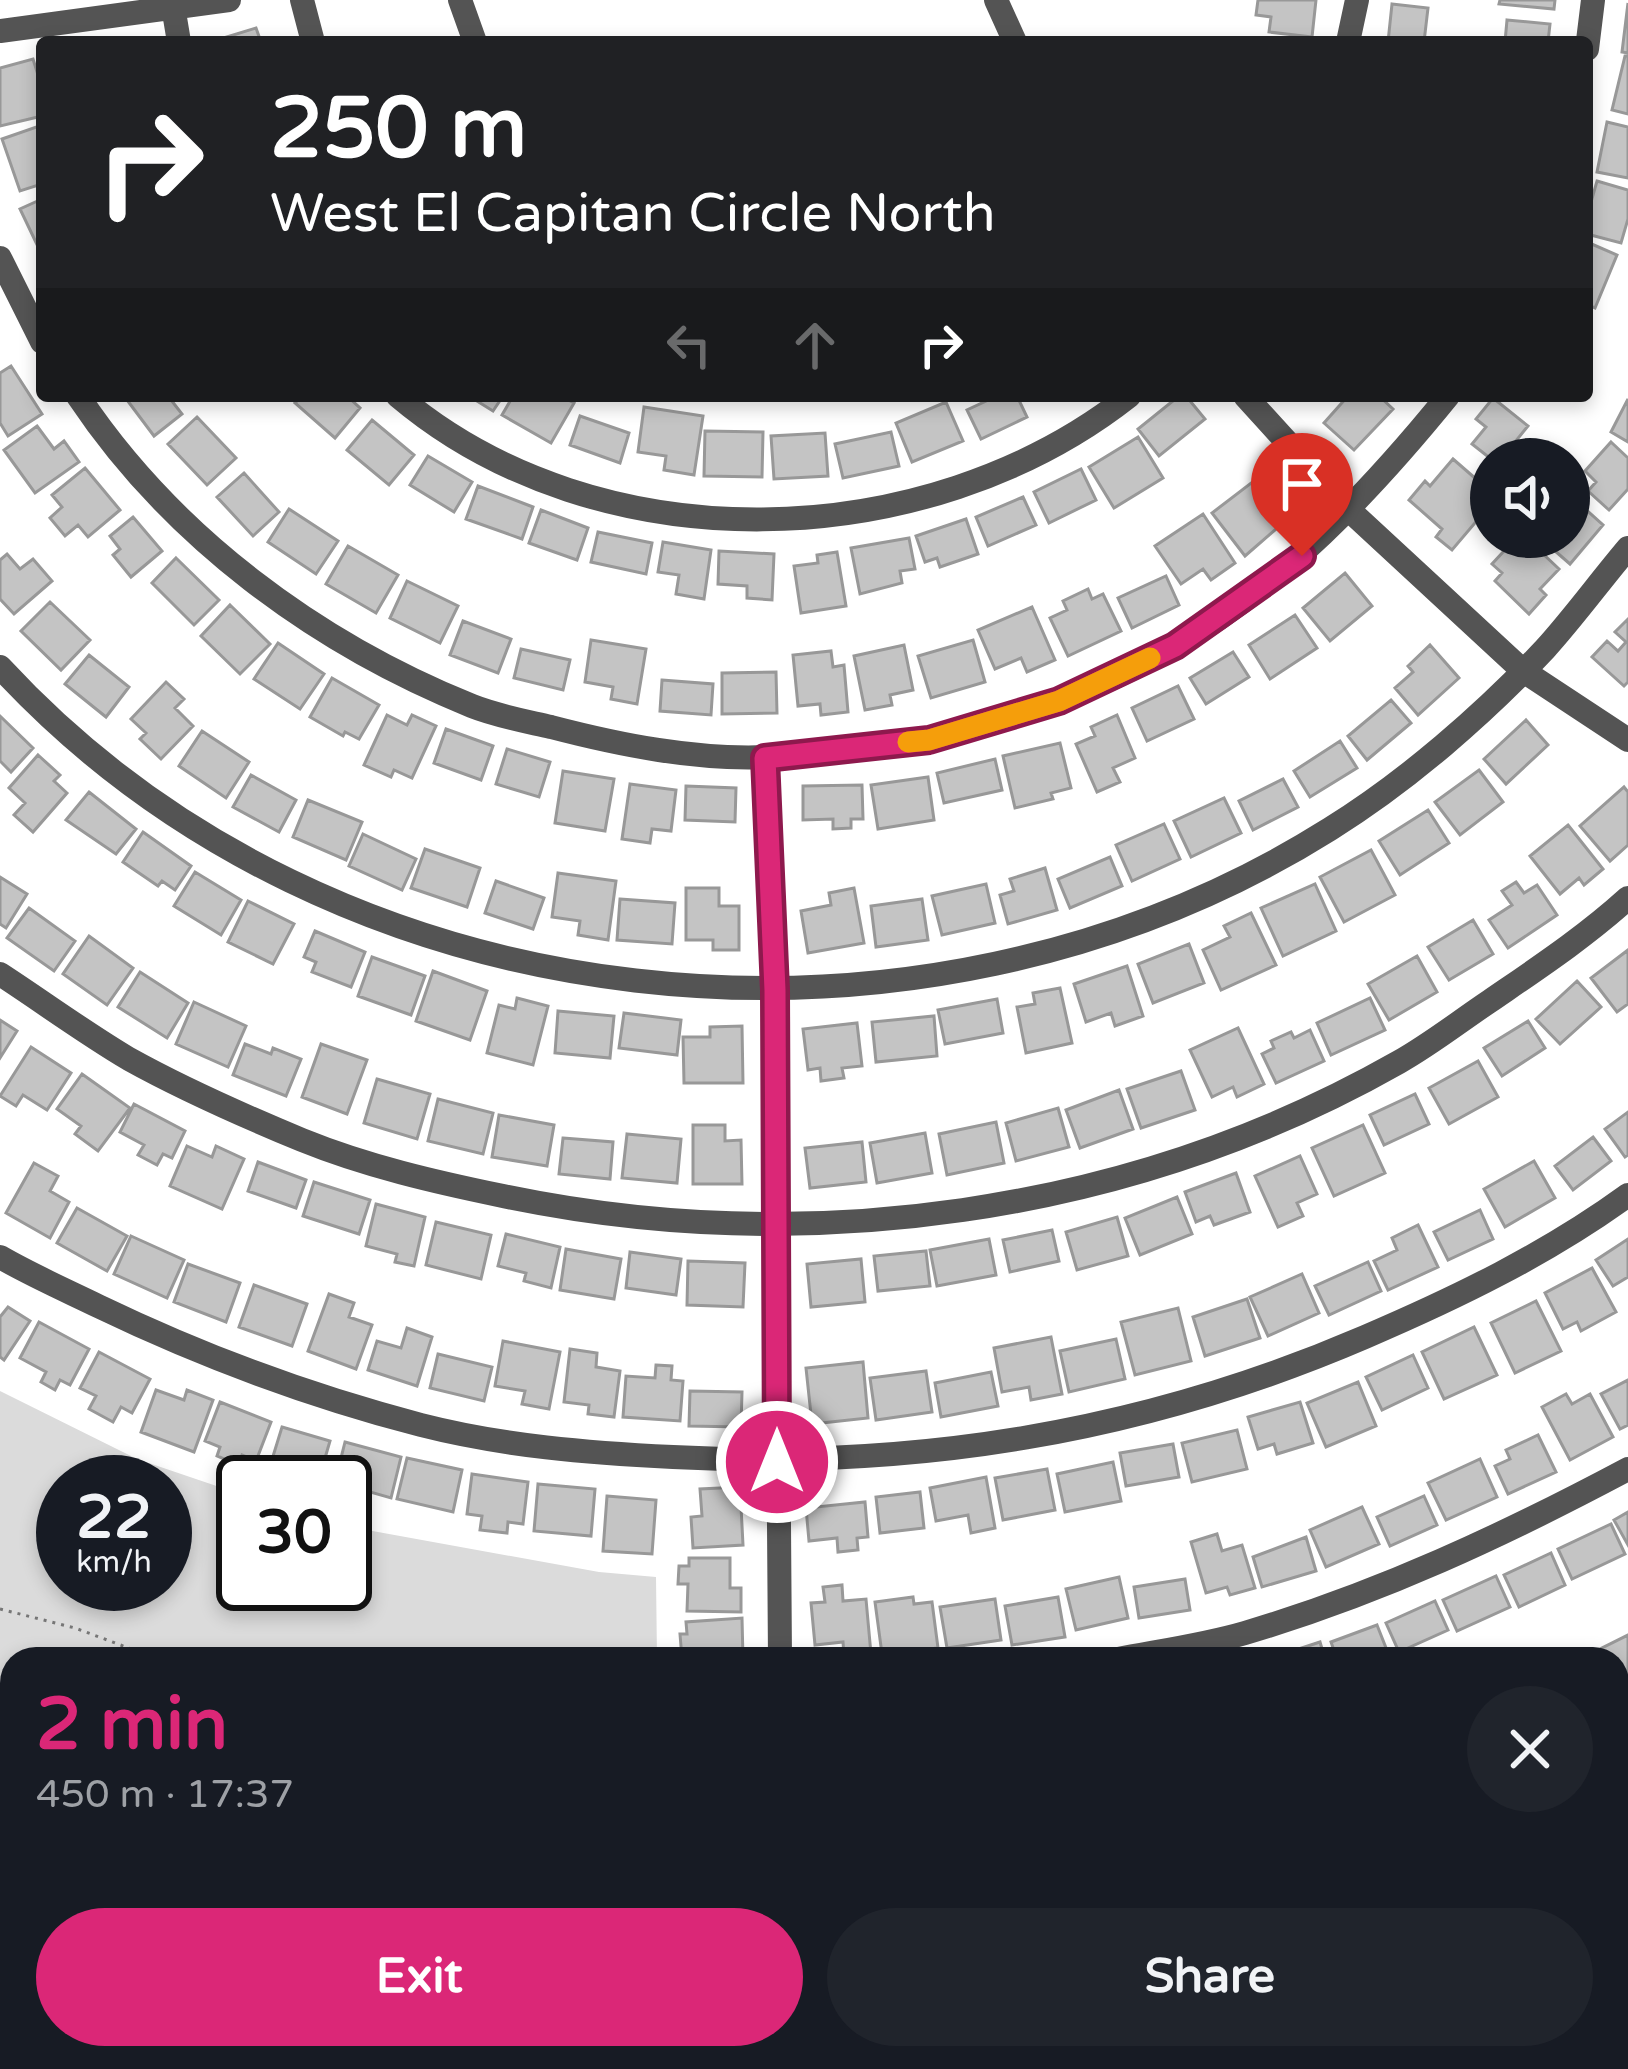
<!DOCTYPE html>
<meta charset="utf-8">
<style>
:root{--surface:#171b24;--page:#20242c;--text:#f1f3f6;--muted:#9ea1a6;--accent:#db2777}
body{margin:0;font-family:"Varela Round",sans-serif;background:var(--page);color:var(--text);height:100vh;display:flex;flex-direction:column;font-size:45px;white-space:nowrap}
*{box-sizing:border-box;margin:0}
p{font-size:39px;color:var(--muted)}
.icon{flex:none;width:66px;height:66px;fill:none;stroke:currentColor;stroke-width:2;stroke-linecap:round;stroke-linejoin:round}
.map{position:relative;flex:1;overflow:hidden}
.panel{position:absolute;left:0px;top:1647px;width:1629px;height:423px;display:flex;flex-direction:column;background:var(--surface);border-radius:36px 36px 0 0;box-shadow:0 6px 18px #0003}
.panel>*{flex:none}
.hud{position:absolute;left:36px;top:36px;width:1557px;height:366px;border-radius:12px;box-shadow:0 6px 18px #0003;background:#202124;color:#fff;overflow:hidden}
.controls{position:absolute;left:1470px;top:438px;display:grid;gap:24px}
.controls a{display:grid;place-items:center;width:120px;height:120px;border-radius:50%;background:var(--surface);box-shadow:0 6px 18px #0003;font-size:60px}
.speed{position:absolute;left:36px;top:1455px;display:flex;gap:24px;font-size:60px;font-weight:700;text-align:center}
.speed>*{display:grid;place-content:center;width:156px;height:156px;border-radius:50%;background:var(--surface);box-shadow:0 6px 18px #0003;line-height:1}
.speed small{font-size:30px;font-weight:400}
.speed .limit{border:6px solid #111;border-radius:18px;background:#fff;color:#111}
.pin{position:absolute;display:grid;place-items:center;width:102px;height:102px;color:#fff;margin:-123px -51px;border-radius:50% 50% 50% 0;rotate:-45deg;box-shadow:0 0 12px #0007}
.pin .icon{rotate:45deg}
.me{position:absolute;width:132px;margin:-66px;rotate:0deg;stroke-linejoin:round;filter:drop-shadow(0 0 9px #0008)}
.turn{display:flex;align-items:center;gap:42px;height:252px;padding:0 36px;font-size:54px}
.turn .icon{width:156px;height:156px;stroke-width:2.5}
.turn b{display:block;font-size:84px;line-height:102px}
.lanes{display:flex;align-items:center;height:114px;padding:0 36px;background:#0003;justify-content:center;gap:60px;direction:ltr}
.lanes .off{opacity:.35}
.round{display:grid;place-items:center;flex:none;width:126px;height:126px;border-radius:63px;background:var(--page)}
.summary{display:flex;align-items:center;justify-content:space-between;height:204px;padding:0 36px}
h1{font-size:72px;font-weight:700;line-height:90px;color:var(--accent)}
.button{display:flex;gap:24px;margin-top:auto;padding:24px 36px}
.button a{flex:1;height:138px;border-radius:72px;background:var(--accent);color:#fff;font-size:48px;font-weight:700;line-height:138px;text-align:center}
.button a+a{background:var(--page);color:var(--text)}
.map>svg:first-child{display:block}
.green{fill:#dbdbdb;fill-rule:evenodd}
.building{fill:#c4c4c4;stroke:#989898;stroke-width:3}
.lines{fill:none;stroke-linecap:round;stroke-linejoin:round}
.path{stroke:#767676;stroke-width:3;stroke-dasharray:3 6;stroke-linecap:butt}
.minor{stroke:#545454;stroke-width:24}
.route-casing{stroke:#8e194d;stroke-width:30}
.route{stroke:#db2777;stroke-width:21}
.slow{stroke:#f59e0b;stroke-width:21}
</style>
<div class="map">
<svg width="1628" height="2069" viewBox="0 0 1628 2069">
<rect width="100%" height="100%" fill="#fff"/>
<path class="green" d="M0,1391L137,1459L243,1495V1584H345V1526L599,1572L656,1577L657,1659H12V1873L0,1868ZM63,1482H165V1584H63Z"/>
<path class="building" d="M1258,0H1316L1312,37L1269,32L1271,17L1256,15Z
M1500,0H1555L1554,9L1499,4Z
M1628,3V53L1622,52Z
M1392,4L1428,8L1424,42H1388Z
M1507,20L1550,24L1548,42H1505Z
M256,28L261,42H218L217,40Z
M1625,56H1628V114L1612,110Z
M33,59L38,75L42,74V116L0,126V68Z
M1607,122L1628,127V178L1597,172Z
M42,125V184L20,191L2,139Z
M1597,181L1628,190V219L1621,243L1587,234V216Z
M42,199V255L20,209Z
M1587,242L1617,255L1595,308L1587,304Z
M11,366L42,414L8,436L0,423V373Z
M124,396H168L182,414L154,436Z
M302,396H347L360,408L335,438L295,403Z
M469,396H503L493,411Z
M513,396L541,400L543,396H561L574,403L551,443L502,415Z
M997,396H1017L1027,417L981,439L967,410Z
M1179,396H1186L1205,419L1159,456L1138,429Z
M1348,396H1379L1393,409L1354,450L1324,423Z
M1493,398L1528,426L1515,442L1530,454L1526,459H1491L1472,444L1486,427L1476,419Z
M1628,399V442L1611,432Z
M946,402L963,441L912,462L896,423Z
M644,407L703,416L694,475L664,470L666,456L638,452Z
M580,416L629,433L620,463L570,445Z
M197,417L236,458L207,485L168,444Z
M372,420L414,455L389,485L347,450Z
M37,426L54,449L64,441L79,462L35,493L4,450Z
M705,431L763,432L762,477L704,476Z
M891,432L899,466L843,478L835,444Z
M825,433L828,476L774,479L771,436Z
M1138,437L1163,478L1114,508L1089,467Z
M1611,442L1628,458V489L1609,510L1588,491L1596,482L1585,471Z
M428,456L472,482L454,512L410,485Z
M1453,459L1491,492V504L1452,550L1436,537L1442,529L1409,500L1425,481L1430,486Z
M85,468L120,510L88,537L78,525L65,536L50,518L62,507L52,495Z
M1081,469L1096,500L1049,523L1034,492Z
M244,473L279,512L253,536L217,497Z
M1259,477L1290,517L1245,556L1212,513Z
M478,486L533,507L522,539L466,519Z
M1023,497L1036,525L988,546L976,517Z
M1572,497L1603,525L1570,564L1539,537H1569Z
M289,509L338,541L316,574L268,542Z
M541,510L588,528L577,560L529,543Z
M1203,514L1235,563L1211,580L1203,569L1181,584L1155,546Z
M133,517L162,551L131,577L113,555L120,549L110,536Z
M966,519L978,554L940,567L937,558L925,562L916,536Z
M598,532L652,543L646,574L591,562Z
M1517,537H1525L1559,569L1540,589L1546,595L1529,614L1495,581L1502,573L1492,564Z
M909,538L915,569L900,571L902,583L860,594L851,548Z
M663,542L711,550L704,599L676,594L679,575L658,572Z
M348,546L398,575L376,613L326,584Z
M719,551L774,554L772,600L747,598V586L718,584Z
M837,552L846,606L801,613L794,566L818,563L817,555Z
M7,554L20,569L33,559L52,581L14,614L0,599V560Z
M176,558L219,600L194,625L152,583Z
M1345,573L1372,606L1330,641L1303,608Z
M1166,576L1179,605L1132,628L1118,598Z
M407,581L458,606L440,643L390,618Z
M1088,589L1092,599L1103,594L1121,631L1068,656L1050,618L1067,610L1063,601Z
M50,602L90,640L61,670L21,631Z
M230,605L270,644L240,674L201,636Z
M1032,607L1055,660L1027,672L1021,658L995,669L978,630Z
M1295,615L1317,648L1270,679L1249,645Z
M1628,619V682L1624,686L1592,657L1607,641L1618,651L1626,642L1615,632Z
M463,621L511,639L498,673L450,655Z
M591,640L646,649L637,704L611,699L613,687L585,682Z
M973,640L985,682L931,698L918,656Z
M278,643L324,674L300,709L254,679Z
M904,645L913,690L890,695L892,705L865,710L854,656Z
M1430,645L1459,678L1418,715L1395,688L1413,672L1408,666Z
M521,649L570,660L563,690L514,678Z
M831,651L833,667L844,665L848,712L821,715L820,704L798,706L793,655Z
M1233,652L1249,677L1206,704L1190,678Z
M89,655L129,687L106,717L65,684Z
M776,672L777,713L722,714V673Z
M332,678L379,705L359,739L345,732L343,736L310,717Z
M662,680L713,684L711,715L660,711Z
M166,682L184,699L175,708L193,726L161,759L140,739L146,733L131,719Z
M1178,686L1194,719L1147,741L1132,708Z
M1391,700L1411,723L1367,760L1348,736Z
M387,715L407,725L412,715L436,726L412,778L394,770L391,777L364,765Z
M1117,715L1135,758L1113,768L1120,782L1097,792L1076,744L1095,736L1091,727Z
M0,716L33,748L11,772L0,761Z
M1526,720L1548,745L1506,784L1484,759Z
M446,729L493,746L481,780L434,763Z
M202,731L249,762L226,798L179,766Z
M1340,741L1357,768L1310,797L1294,771Z
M1060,743L1071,788L1051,793L1053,799L1015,808L1003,756Z
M507,749L550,762L539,797L496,784Z
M38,755L60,775L54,781L67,793L33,832L14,815L25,803L9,788Z
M995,759L1002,790L944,803L937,773Z
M1479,770L1503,802L1460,835L1435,802Z
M563,771L614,779L605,831L555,823Z
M251,775L296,800L279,832L233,807Z
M928,777L934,820L878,829L871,785Z
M1283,779L1298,807L1253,830L1239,801Z
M630,784L676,790L671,831L652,829L650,843L622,839Z
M862,785L863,819H851V828L833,829V819L803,820V786Z
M686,786L736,788L735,822L685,820Z
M1624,787L1628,792V845L1610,861L1580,826Z
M89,792L136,829L116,854L66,820Z
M1224,798L1241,833L1191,857L1174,821Z
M308,800L362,822L346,860L293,837Z
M1428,810L1449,843L1400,875L1379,841Z
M1164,824L1180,859L1132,881L1116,845Z
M1568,825L1603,869L1584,885L1579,878L1560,894L1530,856Z
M143,832L191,866L175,890L162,881L158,886L123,862Z
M363,834L416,859L402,890L349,866Z
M425,849L480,868L467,907L411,888Z
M1371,850L1395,895L1344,922L1320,877Z
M1110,857L1122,886L1070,908L1058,879Z
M1045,868L1057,910L1008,924L1000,895L1014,891L1010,879Z
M195,872L241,900L221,935L174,906Z
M558,873L616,881L608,940L578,935L580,921L552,917Z
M0,877L27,894L6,928L0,924Z
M496,881L544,898L533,929L485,913Z
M1516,882L1524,893L1537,885L1557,915L1508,948L1489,920L1512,905L1502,891Z
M986,884L995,923L942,935L932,896Z
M1315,884L1336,931L1283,956L1261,908Z
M686,888H719V906H739V950H713V940H686Z
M854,888L864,943L808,953L801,911L831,905L829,893Z
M620,899L675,903L672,944L617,940Z
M922,899L928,940L876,947L871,906Z
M248,901L294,924L273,964L228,942Z
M29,908L75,941L54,971L7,938Z
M1251,913L1276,965L1221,990L1203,950L1230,937L1224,926Z
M1473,920L1493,954L1449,980L1428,947Z
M315,931L365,952L351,987L312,972L316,962L304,957Z
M89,936L133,968L107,1005L63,974Z
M1189,944L1204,983L1153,1003L1138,964Z
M1628,950V1004L1617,1012L1591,978Z
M1417,956L1437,992L1389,1020L1368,984Z
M372,957L425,976L411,1015L358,996Z
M1127,966L1143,1016L1115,1026L1111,1013L1086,1022L1074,984Z
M433,971L487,991L470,1040L416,1021Z
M140,972L188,1003L167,1038L118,1007Z
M1577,981L1601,1007L1560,1044L1536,1019Z
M1060,988L1072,1043L1026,1053L1017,1007L1035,1004L1033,993Z
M517,998L548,1006L533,1065L487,1053L499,1005L515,1009Z
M1370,998L1385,1030L1331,1055L1317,1023Z
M997,999L1003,1033L945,1044L938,1010Z
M194,1002L246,1026L228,1067L176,1044Z
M558,1011L614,1016L610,1058L555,1053Z
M624,1013L681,1020L677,1055L619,1048Z
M934,1016L937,1056L876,1062L872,1022Z
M0,1020L17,1031L0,1058Z
M1528,1021L1545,1048L1502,1076L1484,1048Z
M857,1023L862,1066L842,1068L844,1078L821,1081L820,1068L808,1070L803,1029Z
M742,1026L743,1083H684L683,1037H710V1027Z
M1238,1028L1264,1084L1237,1097L1233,1087L1212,1097L1190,1050Z
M1310,1030L1324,1061L1276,1083L1262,1054L1274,1048L1271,1041L1291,1032L1294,1038Z
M245,1044L271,1054L273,1048L301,1059L286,1096L233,1075Z
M321,1044L367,1060L347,1114L302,1097Z
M31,1047L71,1073L47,1110L23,1095L16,1106L0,1096Z
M1478,1061L1498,1097L1449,1124L1429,1088Z
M1181,1071L1195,1110L1141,1128L1127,1089Z
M82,1074L130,1108L98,1151L75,1134L81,1126L57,1109Z
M377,1079L430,1094L417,1139L364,1123Z
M1119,1090L1133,1129L1080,1148L1066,1110Z
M1415,1094L1429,1124L1384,1145L1370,1115Z
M438,1099L493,1113L483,1154L428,1141Z
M134,1104L185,1131L172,1158L163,1154L157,1165L138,1155L144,1145L120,1132Z
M1058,1108L1069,1147L1016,1161L1006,1123Z
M1628,1112V1155L1625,1157L1605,1129Z
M499,1115L554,1125L547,1166L492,1157Z
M996,1122L1004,1163L947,1175L939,1134Z
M693,1125H725V1141L741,1140L742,1184H693Z
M1363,1125L1385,1173L1334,1196L1312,1148Z
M925,1133L932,1173L877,1183L870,1143Z
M627,1134L681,1139L677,1183L622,1178Z
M1593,1137L1611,1161L1573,1190L1555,1166Z
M563,1138L613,1142L610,1179L559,1174Z
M862,1142L866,1182L810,1188L805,1148Z
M187,1146L212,1157L216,1146L244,1159L222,1209L170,1186Z
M1300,1156L1317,1194L1297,1203L1303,1216L1278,1227L1255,1176Z
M1534,1161L1555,1198L1505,1227L1484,1189Z
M258,1162L306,1180L296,1208L248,1191Z
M34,1163L58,1176L50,1191L69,1202L50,1238L6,1213Z
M1236,1173L1250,1212L1214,1225L1210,1216L1196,1222L1185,1192Z
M314,1182L370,1200L359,1234L303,1216Z
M1177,1197L1192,1234L1140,1255L1125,1218Z
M376,1204L425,1217L414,1266L395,1262L397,1254L366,1246Z
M77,1208L127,1236L107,1271L57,1243Z
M1480,1210L1493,1239L1448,1260L1434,1232Z
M1117,1217L1128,1256L1077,1270L1066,1232Z
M436,1222L491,1235L481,1279L426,1265Z
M1418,1225L1438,1267L1388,1290L1374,1261L1397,1250L1392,1238Z
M1052,1230L1059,1261L1010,1272L1003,1240Z
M506,1234L560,1247L551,1288L524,1281L526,1273L498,1266Z
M131,1236L184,1260L167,1298L114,1274Z
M989,1239L996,1275L937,1286L930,1250Z
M1628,1239V1277L1613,1286L1596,1260Z
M566,1249L621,1259L614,1299L560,1290Z
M926,1251L930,1286L878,1291L874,1256Z
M630,1252L681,1259L676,1295L626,1288Z
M861,1259L865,1302L811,1307L807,1264Z
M688,1261L745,1263L743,1307L687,1305Z
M1368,1262L1381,1291L1329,1315L1315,1286Z
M188,1264L240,1283L226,1322L174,1302Z
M1592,1268L1616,1312L1581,1331L1577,1322L1563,1329L1545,1293Z
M1302,1274L1319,1313L1268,1336L1250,1297Z
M254,1285L307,1304L292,1346L239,1327Z
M329,1294L354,1303L349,1317L372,1325L356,1369L308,1351Z
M1247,1299L1260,1338L1205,1356L1193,1317Z
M1536,1301L1561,1351L1515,1373L1491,1323Z
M8,1307L30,1321L4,1360L0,1357V1317Z
M1178,1308L1191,1361L1135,1375L1121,1322Z
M39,1322L89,1349L70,1385L60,1380L55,1390L41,1382L46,1372L20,1358Z
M1474,1327L1497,1375L1444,1399L1422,1352Z
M407,1328L432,1337L417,1386L368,1370L377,1341L401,1348Z
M1051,1337L1062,1394L1031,1400L1029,1387L1002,1392L994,1348Z
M1116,1339L1125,1379L1069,1392L1060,1351Z
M503,1341L560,1352L549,1409L522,1404L525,1391L495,1386Z
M570,1349L597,1353L596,1367L620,1371L614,1417L588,1414L589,1405L564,1402Z
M99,1352L150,1379L132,1413L121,1407L113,1422L89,1409L96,1396L80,1388Z
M438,1354L492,1367L484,1401L430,1388Z
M1413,1355L1428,1388L1382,1410L1366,1377Z
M863,1362L868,1418L812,1424L806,1368Z
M656,1365L672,1366L671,1380L683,1381L680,1421L623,1417L626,1376L655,1378Z
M926,1371L932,1412L876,1420L870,1378Z
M991,1372L998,1406L941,1417L935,1383Z
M1628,1380V1425L1620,1429L1601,1394Z
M1358,1382L1376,1426L1326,1447L1307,1403Z
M156,1390L184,1400L187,1390L213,1400L194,1452L141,1432Z
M690,1391L742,1392L741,1427L689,1426Z
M1566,1394L1572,1404L1590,1394L1613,1437L1570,1460L1542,1407Z
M220,1402L271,1422L256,1461L242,1455L238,1465L217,1456L220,1447L205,1441Z
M1300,1402L1313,1443L1277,1454L1274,1444L1258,1449L1248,1417Z
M282,1427L330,1441L318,1482H289L292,1473L270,1466Z
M1237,1430L1247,1469L1192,1482L1182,1443Z
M1538,1435L1556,1472L1508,1494L1495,1466L1510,1459L1506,1450Z
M345,1442L401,1457L391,1498L335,1482Z
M1173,1444L1179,1477L1126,1486L1120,1453Z
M407,1458L462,1470L453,1512L397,1499Z
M1480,1459L1497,1497L1446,1520L1428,1483Z
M1113,1462L1121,1501L1065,1512L1057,1474Z
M1047,1469L1055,1510L1003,1520L995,1478Z
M472,1474L528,1482L523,1524L508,1522L507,1533L480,1530L482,1516L467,1514Z
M986,1477L995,1528L971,1533L968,1515L936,1521L930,1488Z
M538,1484L595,1489L591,1536L534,1531Z
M740,1487L743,1545L693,1548L691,1517L702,1516L700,1489Z
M920,1492L924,1528L880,1533L876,1497Z
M607,1496L656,1500L652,1554L603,1551Z
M1424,1496L1437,1525L1390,1546L1377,1517Z
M865,1502L868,1537L857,1538L858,1550L838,1552L837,1538L809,1541L806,1508Z
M1362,1507L1379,1544L1326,1567L1310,1530Z
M1628,1512V1545L1614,1520Z
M1611,1524L1625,1554L1572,1579L1558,1549Z
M1217,1534L1222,1551L1242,1545L1255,1588L1230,1595L1227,1587L1206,1593L1191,1542Z
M1306,1537L1316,1571L1262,1587L1253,1557Z
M1551,1553L1565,1585L1519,1607L1504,1575Z
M689,1558H730V1588H741V1612L687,1611L688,1584H678L679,1566H689Z
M1496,1576L1510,1607L1457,1631L1443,1600Z
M1119,1577L1128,1618L1076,1630L1066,1589Z
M1185,1579L1190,1610L1139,1618L1134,1587Z
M842,1585L843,1601L866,1599L871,1654L844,1656L843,1642L815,1645L811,1603L825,1602L823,1587Z
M913,1597L914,1604L932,1602L938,1648L882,1654L875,1602Z
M1058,1597L1065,1637L1012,1645L1005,1606Z
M995,1599L1001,1640L947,1648L940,1607Z
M1435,1601L1448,1630L1399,1652L1386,1623Z
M742,1618L743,1659H682L680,1634H687L686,1622Z
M1377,1625L1388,1653L1373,1659H1337L1331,1642Z
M1628,1635V1694L1624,1695L1617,1680V1659H1607L1602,1648Z
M1320,1642L1325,1659H1268Z
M1628,1933V1990L1619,1995L1617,1939Z
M12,1966V2009L5,1982L0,1983V1969Z
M416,2058H471L469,2069L415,2066Z
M483,2058H541L540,2069H482Z
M551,2058H611V2069H551Z
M626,2058H686V2069H625Z
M699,2058H747V2069H700Z
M882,2058H930L932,2069H884Z
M942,2058H1002L1004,2069H944Z
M1014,2058H1061L1035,2069H1018Z
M1204,2058H1222L1229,2069H1190Z
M1380,2058H1403L1408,2069H1361Z
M1509,2058H1555L1561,2069H1515Z
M870,2061L871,2069H812V2065Z"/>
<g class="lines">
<path class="path" d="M0,1609L75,1628L158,1659
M0,1796L12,1799"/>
<path class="minor" d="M172,0L179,42
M302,0L313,42
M460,0L475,42
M996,0L1015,42
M0,31L229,0
M1348,42L1357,0
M1587,49L1593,0
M0,258L42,342
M78,396C172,537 316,643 472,706C497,716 525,721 551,727C620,745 695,760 767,757C908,752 1052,717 1175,646C1283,584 1370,492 1448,396
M398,396C598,565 926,556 1129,396
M1245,396L1348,509L1522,670L1628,740
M0,667C333,1028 918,1088 1330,829C1407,781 1483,715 1545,649C1574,617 1600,581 1628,548
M765,758L775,990L780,1659
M0,974C43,1002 85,1033 129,1059C183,1089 244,1116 302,1140C366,1166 435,1182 503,1196C804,1259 1130,1215 1399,1062C1431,1044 1460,1021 1490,1001C1538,968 1585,937 1628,898
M0,1257C31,1275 65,1290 98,1306C202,1356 309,1396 421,1425C503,1446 589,1453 673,1457C915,1469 1142,1433 1365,1337C1456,1298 1547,1254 1628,1195
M1118,1659C1160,1651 1204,1645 1245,1633C1380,1593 1504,1535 1628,1469
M1617,1745L1628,1740
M1617,1822L1628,1841
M58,2058L59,2069
M783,2058L784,2069
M1450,2058L1456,2069
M138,2069H172
M1142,2069L1154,2058"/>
</g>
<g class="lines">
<defs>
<path id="route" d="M777,1462L775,990L765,758L929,740L1059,701L1175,646L1302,556"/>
</defs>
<use href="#route" class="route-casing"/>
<use href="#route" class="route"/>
<path class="slow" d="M908,742L929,740L1059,701L1150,658"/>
</g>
</svg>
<div class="controls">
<a><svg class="icon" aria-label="sound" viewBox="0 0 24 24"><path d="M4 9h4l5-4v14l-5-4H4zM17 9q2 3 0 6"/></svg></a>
</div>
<div class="speed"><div>22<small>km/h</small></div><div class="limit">30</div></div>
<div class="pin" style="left:1302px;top:556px;background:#d93025"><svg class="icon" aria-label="arrive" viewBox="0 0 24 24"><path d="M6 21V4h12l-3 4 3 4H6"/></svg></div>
<svg class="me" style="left:777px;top:1462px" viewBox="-20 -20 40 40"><circle r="17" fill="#db2777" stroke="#fff" stroke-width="3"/><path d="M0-11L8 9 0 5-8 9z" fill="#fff"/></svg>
<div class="hud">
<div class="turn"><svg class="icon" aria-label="right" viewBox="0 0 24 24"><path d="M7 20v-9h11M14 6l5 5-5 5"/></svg><div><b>250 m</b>West El Capitan Circle North</div></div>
<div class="lanes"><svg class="icon off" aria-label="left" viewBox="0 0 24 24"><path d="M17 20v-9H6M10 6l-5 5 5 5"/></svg><svg class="icon off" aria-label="ahead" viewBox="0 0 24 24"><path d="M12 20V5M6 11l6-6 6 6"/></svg><svg class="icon" aria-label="right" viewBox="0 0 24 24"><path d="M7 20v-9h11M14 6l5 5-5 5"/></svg></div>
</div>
<section class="panel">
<div class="summary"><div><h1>2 min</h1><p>450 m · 17:37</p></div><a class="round"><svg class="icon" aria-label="close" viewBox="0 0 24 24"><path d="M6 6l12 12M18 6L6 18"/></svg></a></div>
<div class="button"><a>Exit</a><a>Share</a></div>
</section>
</div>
